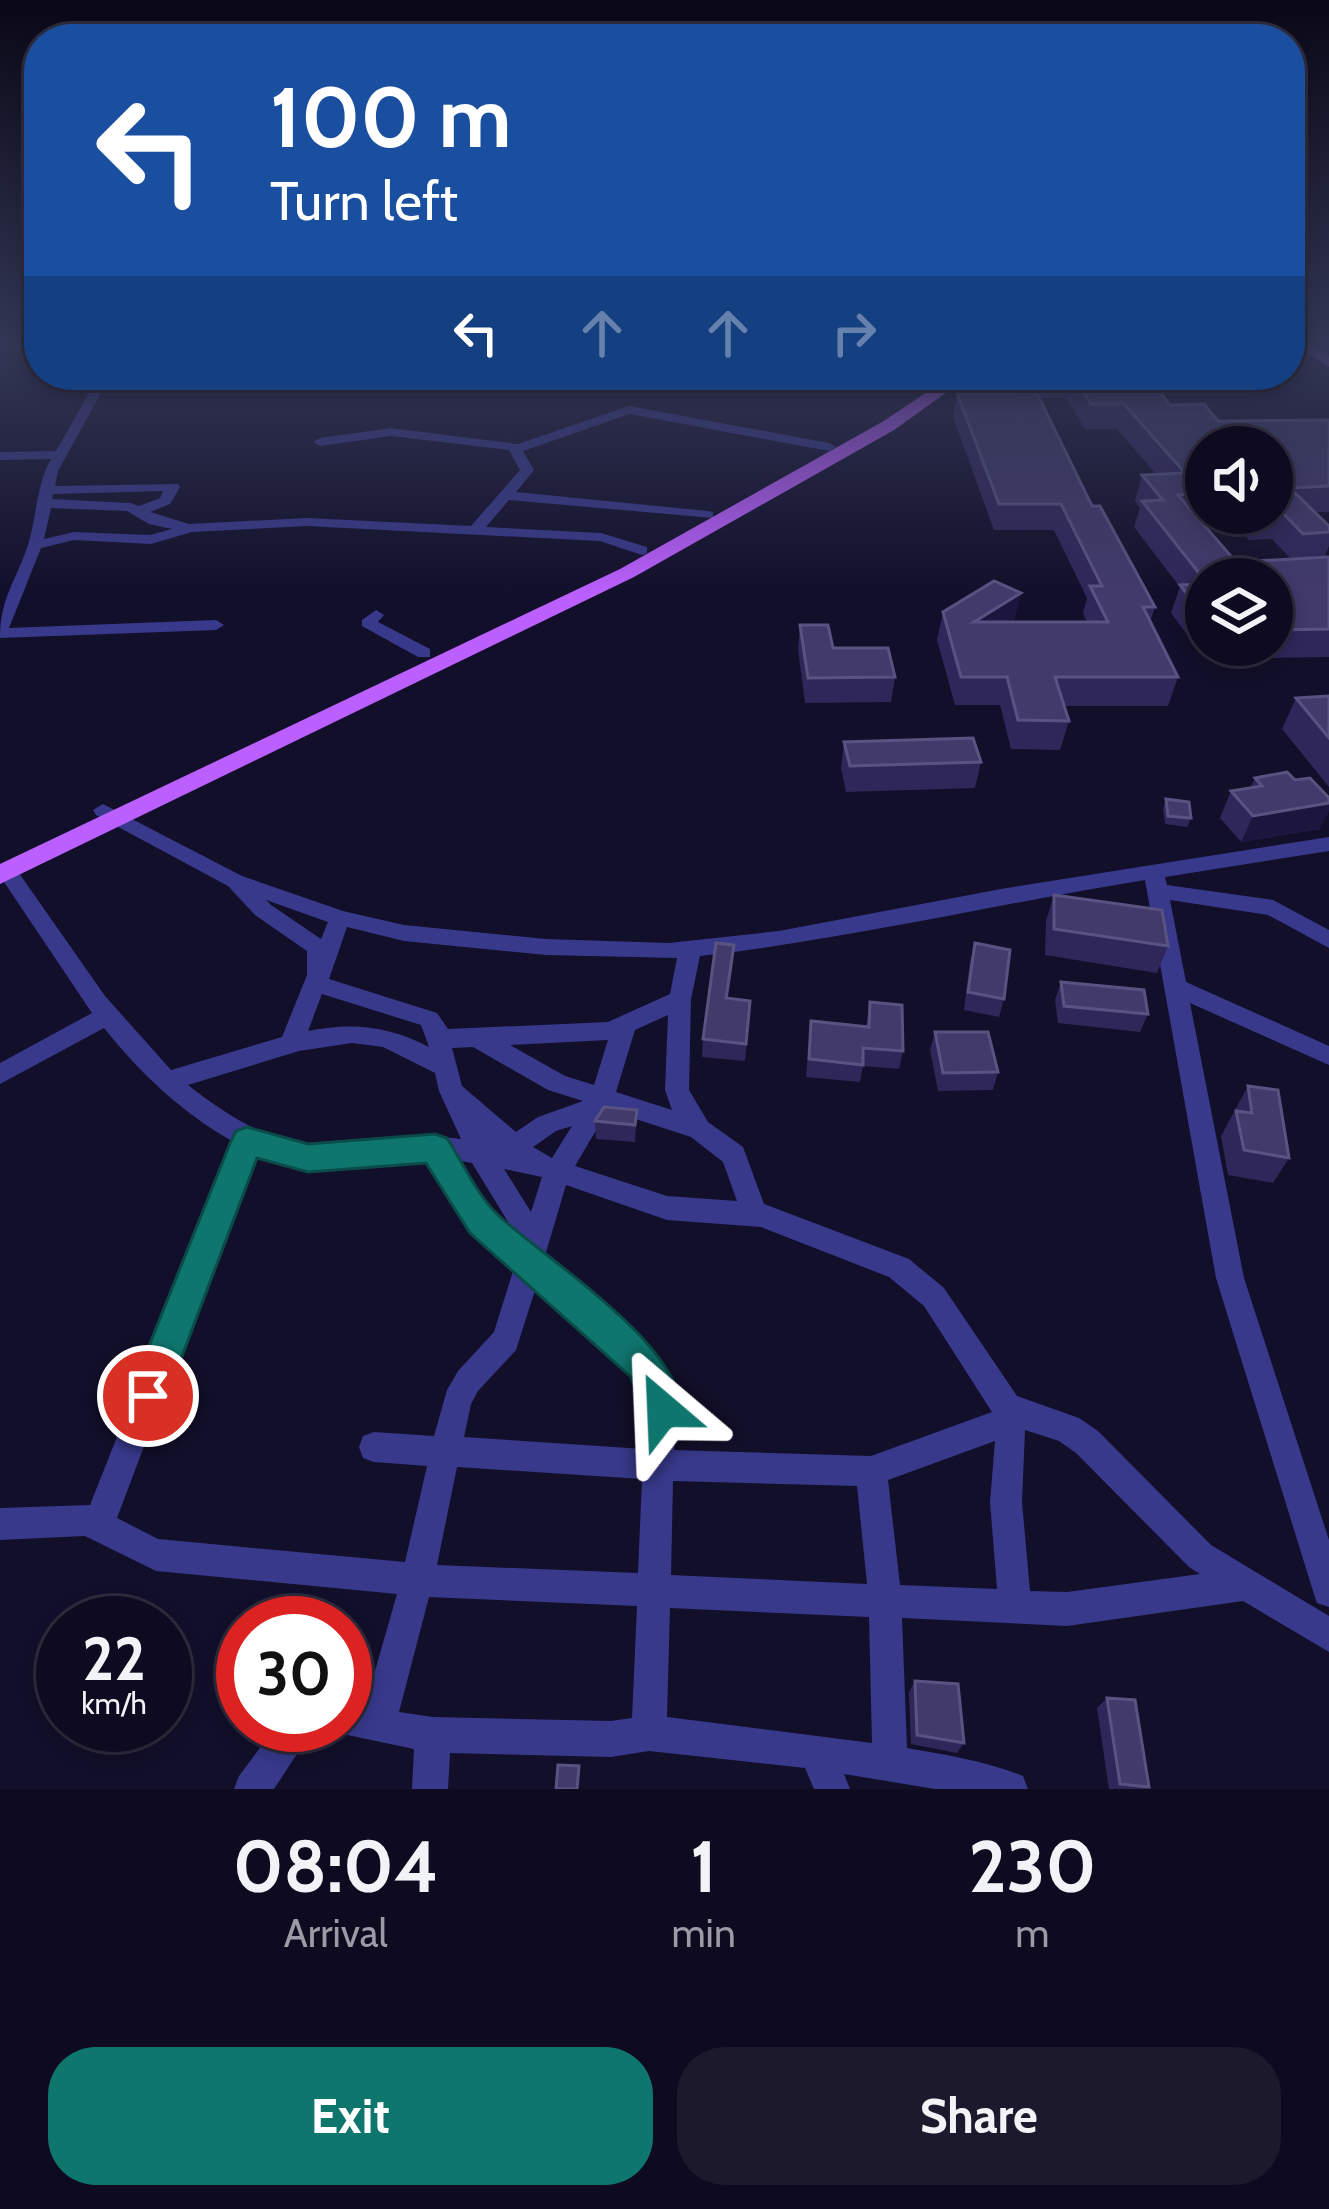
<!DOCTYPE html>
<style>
:root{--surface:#0e0b20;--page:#1c192d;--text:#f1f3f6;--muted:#9b9ba5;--line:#2e2b3e;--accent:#0f766e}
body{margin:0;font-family:Cabin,sans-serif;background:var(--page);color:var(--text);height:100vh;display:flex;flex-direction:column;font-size:45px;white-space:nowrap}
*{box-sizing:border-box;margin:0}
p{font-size:39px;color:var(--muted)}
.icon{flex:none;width:66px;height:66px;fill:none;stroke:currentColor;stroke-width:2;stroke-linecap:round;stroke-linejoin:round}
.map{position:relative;height:1789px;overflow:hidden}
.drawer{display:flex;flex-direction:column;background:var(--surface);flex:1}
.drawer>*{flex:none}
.hud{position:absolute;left:24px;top:24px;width:1281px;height:366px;border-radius:48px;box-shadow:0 6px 18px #0003,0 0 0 3px var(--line);background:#1a4fa0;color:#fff;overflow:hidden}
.tools{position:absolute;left:1185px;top:426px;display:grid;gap:24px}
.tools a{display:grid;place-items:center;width:108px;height:108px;border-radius:50%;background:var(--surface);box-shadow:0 6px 18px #0003,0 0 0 3px var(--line);font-size:60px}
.speed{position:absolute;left:36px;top:1596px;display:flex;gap:24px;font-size:60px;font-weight:700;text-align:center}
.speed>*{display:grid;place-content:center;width:156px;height:156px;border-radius:50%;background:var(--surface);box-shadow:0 6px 18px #0003,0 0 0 3px var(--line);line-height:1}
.speed small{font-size:30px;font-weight:400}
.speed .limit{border:18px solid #d22;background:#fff;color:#111}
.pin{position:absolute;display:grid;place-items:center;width:102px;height:102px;color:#fff;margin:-51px;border:6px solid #fff;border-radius:50%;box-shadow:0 3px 12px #0007}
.me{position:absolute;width:132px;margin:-66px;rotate:334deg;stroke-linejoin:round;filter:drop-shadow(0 0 9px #0008)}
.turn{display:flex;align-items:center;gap:42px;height:252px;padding:0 48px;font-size:54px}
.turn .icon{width:156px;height:156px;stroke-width:2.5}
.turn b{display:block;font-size:84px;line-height:102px}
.lanes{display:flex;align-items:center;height:114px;padding:0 48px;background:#0003;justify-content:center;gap:60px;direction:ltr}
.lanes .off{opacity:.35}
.eta{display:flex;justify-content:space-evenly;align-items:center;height:204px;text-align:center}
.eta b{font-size:72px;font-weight:700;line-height:84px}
.cta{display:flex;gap:24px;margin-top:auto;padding:24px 48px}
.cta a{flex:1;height:138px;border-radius:48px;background:var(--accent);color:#fff;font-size:48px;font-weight:700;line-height:138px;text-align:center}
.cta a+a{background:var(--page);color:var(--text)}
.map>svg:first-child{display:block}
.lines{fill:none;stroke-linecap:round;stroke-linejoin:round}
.minor{fill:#38398b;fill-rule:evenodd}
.major{fill:#bb5fff;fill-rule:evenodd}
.wall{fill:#2f2759;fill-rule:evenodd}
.shaded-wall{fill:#1c163e}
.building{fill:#413a6a;stroke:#595382;stroke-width:3}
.route{fill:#0f766e;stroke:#0a4d48;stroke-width:3}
</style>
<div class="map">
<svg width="1329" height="1789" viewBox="0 0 1329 1789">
<rect width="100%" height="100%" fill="#120f2a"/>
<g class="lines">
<path class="minor" d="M99,375L110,377L106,385L383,376L389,380L383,384L101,393L58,471L55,486L178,484L180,487L170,504L150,512L189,524L307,518L471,526L520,470L509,450L391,436L320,446L313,442L320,438L391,428L518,444L629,406L829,443L836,447L829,451L630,414L523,451L534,470L516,492L708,511L713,512V518L509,500L486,527L601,533L647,547V553L642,555L600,541L307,526L192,532L151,544L74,540L41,548L9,628L216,620L224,625L216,630L0,638C0,598 16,581 28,545C37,516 36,485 51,459L0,460V452L56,451ZM163,491L160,498L139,506L130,503L52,499L53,494ZM51,508L127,511L149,524L172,529L150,535L74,532L44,539Z
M376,610L384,615L378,622L430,649V657H418L362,626V620Z
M103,804L242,876L343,911L404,925L546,939L669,943L779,931L1001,889L1329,837V851L1165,877L1167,885L1273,900L1329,930V948L1268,915L1170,900L1186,982L1329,1046V1065L1190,1003L1244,1278L1329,1540V1607L1317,1603L1313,1591L1216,1278L1145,880C997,904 849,939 700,956L691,999L689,1090L708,1122L743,1147L764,1204L909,1259L944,1288L1017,1396L1079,1418L1098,1431L1211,1545L1329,1616V1652L1243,1601L1067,1626L902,1618L907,1748C947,1755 985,1761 1023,1776L1028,1789H935L844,1774L850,1789H814L805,1768L649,1751L611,1757L450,1753L448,1789H412L414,1749L333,1732L330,1725H345V1702L365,1706L397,1594L156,1571L85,1536L0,1540V1508L90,1505L234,1142C182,1113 141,1074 104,1028L0,1084V1063L92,1013L0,876V866H14L105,996L171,1070L282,1037L307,975V951L255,915L228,886L96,815L93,810ZM266,900L328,922L321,939L271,905ZM347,927L404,941L546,955L677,958L670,994L608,1022L448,1029L437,1013L329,979ZM322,994L421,1025L429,1047C388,1026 353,1022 308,1031ZM668,1015L665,1090L672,1110L616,1092L635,1030ZM608,1040L594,1085L565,1076L510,1045ZM352,1043L383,1047L435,1073L439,1091L461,1139C423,1134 387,1144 349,1147C287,1153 235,1122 188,1085L299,1051ZM473,1047L548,1090L583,1101L538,1117L516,1132L462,1086L452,1048ZM608,1110L691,1137L723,1162L737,1201L667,1196L575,1166ZM572,1126L552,1158L533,1147L556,1131ZM255,1152L319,1170L428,1159L473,1231L514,1268L494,1332L458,1371L447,1390L434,1436L374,1432L363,1436L359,1447L363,1458L374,1462L427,1466L405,1562L158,1539L117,1518ZM457,1160L472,1163L518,1238L491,1215ZM504,1169L542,1177L531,1212ZM566,1185L667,1220L761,1227L889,1277L924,1306L992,1412L871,1456L674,1450L676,1392L655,1354L544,1259ZM536,1287L635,1374L646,1394L644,1449L464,1437L471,1404L478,1391L516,1350ZM1025,1430L1059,1441L1076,1453L1189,1567L1200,1574L1067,1592L1030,1591L1022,1502ZM995,1441L990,1502L997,1589L900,1585L888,1480ZM457,1467L642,1479L638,1573L437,1565ZM673,1481L857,1486L867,1584L671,1575ZM429,1597L637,1606L632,1718L611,1721L433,1717L399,1712ZM670,1608L869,1617L872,1743L667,1717Z
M277,1725H316L274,1789H234L239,1776Z"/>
<path class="major" d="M1293,343H1311L1329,355V367Z
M953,375H971L894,430L634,577L0,884V864L620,569L882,422Z"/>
</g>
<path class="wall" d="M1318,344H1329V352Z
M995,375H1147L1170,405L1218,421L1329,420V512H1315L1329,526V546L1324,558L1329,557V657L1265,658L1256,646L1198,649L1171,613L1180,587L1134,527L1140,508L1135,501L1142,475L1156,474L1117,429H1085L1066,398H1040L1092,506L1155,607L1150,622L1178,677L1168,706H1064L1069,721L1060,750L1011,749L1000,705H955L937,640L943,612L1021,593L1014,620L1012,622H1087L1083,613L1087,598L1054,530H994L953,417L957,393H1004V390ZM1206,447L1272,513H1206ZM1229,518L1249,540L1272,539L1291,559L1236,562L1199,519ZM1206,579H1272V645H1206Z
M800,625L833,648L895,677L891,702L805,703L798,649Z
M1329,696V787L1282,729L1296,698Z
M844,742L981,762L975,788L846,792L841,768Z
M1255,778L1320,829L1241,842L1220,818L1231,791L1250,788Z
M1166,799L1191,818L1187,827L1165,824L1163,808Z
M1054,895L1168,946L1157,973L1045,955L1046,921Z
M975,943L1004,999L999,1017L964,1010L970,961Z
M733,963L728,998L750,1001L745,1061L702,1057L703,1039Z
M1061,982L1148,1014L1140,1032L1058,1023L1055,1000Z
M870,1002L903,1051L899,1069L863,1066L860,1082L806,1077L811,1021L866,1026Z
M935,1032L998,1072L993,1090L938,1091L930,1050Z
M1248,1086L1289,1158L1273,1183L1228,1175L1221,1136Z
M637,1110L635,1142L596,1139L595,1121Z
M915,1681L964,1743L957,1753L911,1744L909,1692Z
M1107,1698L1149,1787L1146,1789H1109L1097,1708Z"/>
<path class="shaded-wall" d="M1021,593L1014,620L968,650L974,622Z
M1329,803V811L1320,829L1241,842L1253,816Z"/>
<path class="building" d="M1007,375H1038L1042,383H1032L1092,506H1100L1155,607H1143L1178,677H1055L1069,721L1018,720L1007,677H961L943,612L994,581L1021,593L974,622H1108L1090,586H1102L1061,504H999L957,393H1015Z
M1072,375H1147L1170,405L1204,404L1218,421L1329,420V486L1290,488L1329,526V532L1303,534L1282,512L1272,513V447H1206V493L1178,495L1236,562L1329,557V629L1277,630L1272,624V579H1206V582L1142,501L1163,500L1142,475L1185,473L1124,404H1091Z
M1206,584V619L1180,585Z
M800,625H828L833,648H888L895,677L808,678Z
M1329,696V738L1296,698Z
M973,738L981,762L850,766L844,742Z
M1287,772L1295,780L1310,778L1329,798V803L1253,816L1231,791L1262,786L1255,778Z
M1166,799L1189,802L1191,818L1168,816Z
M1054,895L1162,910L1168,946L1054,929Z
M716,943L734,945L726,998L750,1001L746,1044L703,1039Z
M975,943L1010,950L1004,999L968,992Z
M1061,982L1144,990L1148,1014L1064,1006Z
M870,1002L902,1005L903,1051L863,1048V1065L809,1059L811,1021L869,1027Z
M935,1032H988L998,1072L943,1073Z
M1248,1086L1278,1090L1289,1158L1244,1150L1236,1111L1252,1113Z
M604,1107L637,1110L635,1125L595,1121Z
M915,1681L958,1684L964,1743L917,1735Z
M1107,1698L1135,1700L1149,1787L1120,1784Z
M558,1765L579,1766L577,1789H556Z"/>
<linearGradient id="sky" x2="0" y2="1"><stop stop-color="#0a0817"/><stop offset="0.58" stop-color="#333755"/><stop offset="1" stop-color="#333755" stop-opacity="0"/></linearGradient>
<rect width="1329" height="594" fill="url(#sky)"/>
<path class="route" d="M247,1127L308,1144L435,1134L447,1138C463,1163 477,1195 498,1215C542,1257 704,1358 677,1423L663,1429L649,1423L631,1377L470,1233L426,1163L308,1172L257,1158L162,1409L148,1415L135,1409L129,1396L231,1141L236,1131Z"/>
</svg>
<div class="tools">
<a><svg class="icon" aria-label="sound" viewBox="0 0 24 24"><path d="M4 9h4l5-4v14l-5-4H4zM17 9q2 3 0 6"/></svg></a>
<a><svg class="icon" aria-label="layers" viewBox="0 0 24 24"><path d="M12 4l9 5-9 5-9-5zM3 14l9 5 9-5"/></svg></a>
</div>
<div class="speed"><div>22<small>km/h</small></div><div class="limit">30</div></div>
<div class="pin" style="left:148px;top:1396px;background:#d93025"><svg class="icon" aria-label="arrive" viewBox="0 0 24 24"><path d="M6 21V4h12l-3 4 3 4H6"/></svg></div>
<svg class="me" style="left:663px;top:1410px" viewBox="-20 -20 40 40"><path d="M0-17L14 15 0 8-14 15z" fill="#0f766e" stroke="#fff" stroke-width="4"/></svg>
<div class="hud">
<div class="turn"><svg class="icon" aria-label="left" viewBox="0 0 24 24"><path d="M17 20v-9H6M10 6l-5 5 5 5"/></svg><div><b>100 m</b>Turn left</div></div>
<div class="lanes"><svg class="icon" aria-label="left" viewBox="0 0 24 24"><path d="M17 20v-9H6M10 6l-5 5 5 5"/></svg><svg class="icon off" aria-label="ahead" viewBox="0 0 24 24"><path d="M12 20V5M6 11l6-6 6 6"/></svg><svg class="icon off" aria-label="ahead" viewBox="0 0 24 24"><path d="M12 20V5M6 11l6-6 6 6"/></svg><svg class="icon off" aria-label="right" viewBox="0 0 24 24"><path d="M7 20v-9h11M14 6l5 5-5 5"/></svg></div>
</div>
</div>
<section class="drawer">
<div class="eta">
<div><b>08:04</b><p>Arrival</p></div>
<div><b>1</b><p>min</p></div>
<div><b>230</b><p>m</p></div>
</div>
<div class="cta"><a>Exit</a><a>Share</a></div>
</section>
